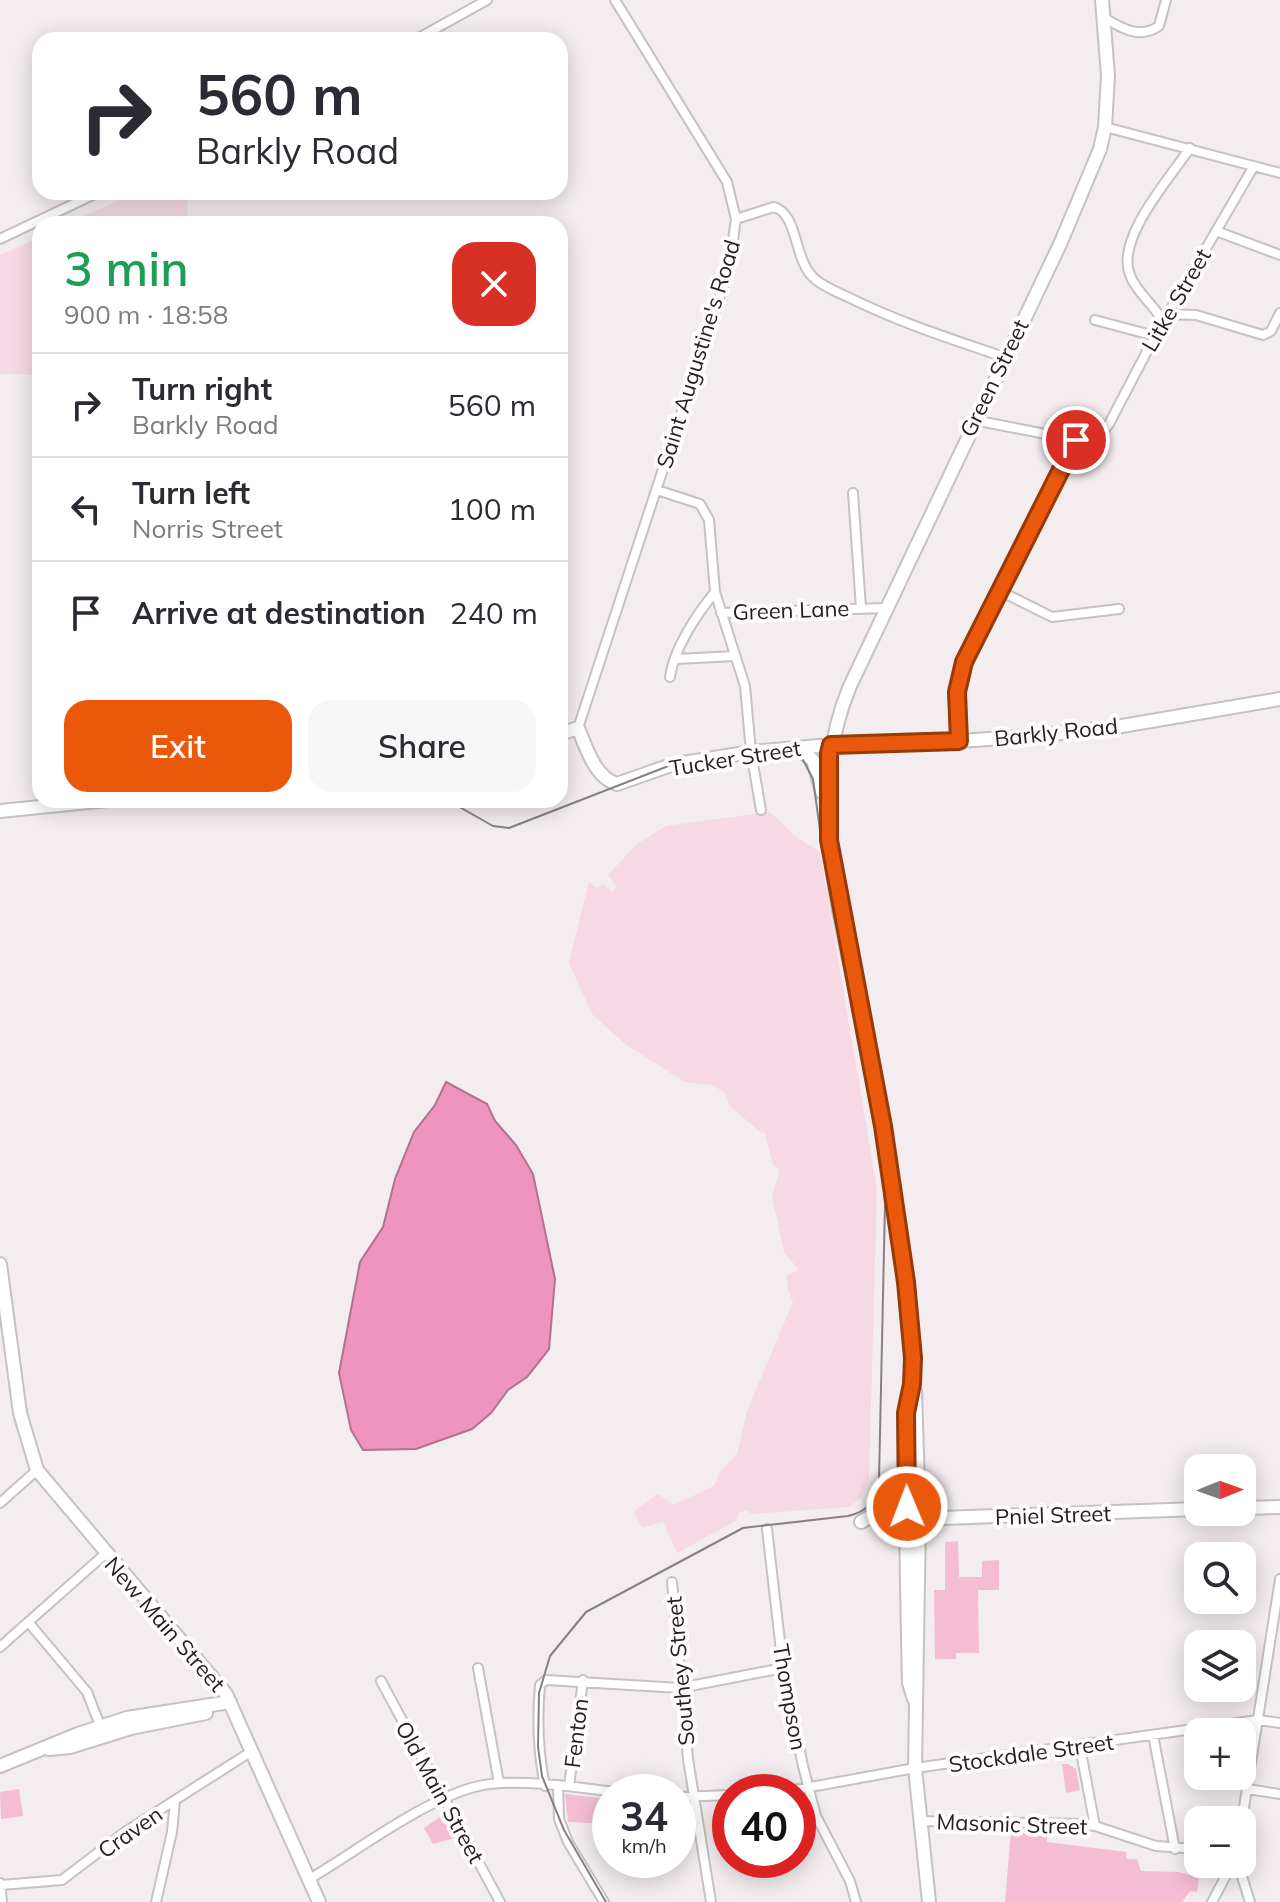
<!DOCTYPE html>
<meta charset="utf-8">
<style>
:root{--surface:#fff;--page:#f7f7f7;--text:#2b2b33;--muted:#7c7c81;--line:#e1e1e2;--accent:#ea580c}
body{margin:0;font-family:Mulish,sans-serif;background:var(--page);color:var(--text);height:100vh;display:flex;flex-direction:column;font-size:30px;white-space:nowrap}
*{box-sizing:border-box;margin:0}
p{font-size:26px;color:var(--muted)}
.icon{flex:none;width:44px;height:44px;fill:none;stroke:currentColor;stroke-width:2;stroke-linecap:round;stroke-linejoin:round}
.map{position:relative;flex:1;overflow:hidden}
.panel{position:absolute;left:32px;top:216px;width:536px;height:592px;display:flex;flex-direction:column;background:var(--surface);border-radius:24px;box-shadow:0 4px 20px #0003}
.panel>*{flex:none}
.guide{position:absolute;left:32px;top:32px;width:536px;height:168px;border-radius:24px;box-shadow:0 4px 20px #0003;background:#fff;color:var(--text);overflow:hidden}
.needle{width:52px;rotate:89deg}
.controls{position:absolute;left:1184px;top:1454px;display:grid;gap:16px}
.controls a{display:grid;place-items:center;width:72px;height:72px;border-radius:16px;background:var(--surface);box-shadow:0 4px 20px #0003;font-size:40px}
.speed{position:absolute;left:592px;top:1774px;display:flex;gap:16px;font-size:40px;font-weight:700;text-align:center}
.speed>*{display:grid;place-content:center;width:104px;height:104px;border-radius:50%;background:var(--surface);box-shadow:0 4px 20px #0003;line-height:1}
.speed small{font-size:20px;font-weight:400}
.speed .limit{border:12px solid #d22;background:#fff;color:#111}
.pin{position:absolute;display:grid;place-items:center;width:68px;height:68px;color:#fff;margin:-34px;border:4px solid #fff;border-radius:50%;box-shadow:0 2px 8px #0007}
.me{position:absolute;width:88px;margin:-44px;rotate:359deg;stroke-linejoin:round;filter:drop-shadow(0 0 6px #0008)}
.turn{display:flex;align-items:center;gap:28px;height:168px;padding:0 32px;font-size:36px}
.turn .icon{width:104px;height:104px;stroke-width:2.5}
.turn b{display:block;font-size:56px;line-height:68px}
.round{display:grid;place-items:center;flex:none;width:84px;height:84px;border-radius:24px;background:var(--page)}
.overview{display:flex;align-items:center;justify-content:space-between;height:136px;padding:0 32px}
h1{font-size:48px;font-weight:600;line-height:60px;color:#1e9e55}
.button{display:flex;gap:16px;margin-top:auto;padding:16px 32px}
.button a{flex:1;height:92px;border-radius:24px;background:var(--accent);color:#fff;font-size:32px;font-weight:600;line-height:92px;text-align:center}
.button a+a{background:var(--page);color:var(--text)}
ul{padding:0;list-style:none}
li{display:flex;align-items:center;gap:24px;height:104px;padding:0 32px;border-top:2px solid var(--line)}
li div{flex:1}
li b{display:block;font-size:30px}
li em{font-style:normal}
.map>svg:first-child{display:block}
.green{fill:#f6d9e4}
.water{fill:#ef94bd;stroke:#b2718e;stroke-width:2}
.building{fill:#f5bdd4}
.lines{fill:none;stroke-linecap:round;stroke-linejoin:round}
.street-casing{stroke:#c6c1c3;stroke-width:12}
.secondary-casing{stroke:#c6c1c3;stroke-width:16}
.street{stroke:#fff;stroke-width:8}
.secondary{stroke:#fff;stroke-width:12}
.tram{stroke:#858182;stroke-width:2}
.route-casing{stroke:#983908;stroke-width:20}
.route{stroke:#ea580c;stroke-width:14}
.labels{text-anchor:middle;stroke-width:8;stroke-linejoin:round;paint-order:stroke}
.street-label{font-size:22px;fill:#222021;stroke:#fffbfd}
</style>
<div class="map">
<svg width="1280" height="1902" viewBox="0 0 1280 1902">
<rect width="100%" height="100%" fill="#f3edef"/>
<path class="green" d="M137,192H187L188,224H67Z
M40,237V375L0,374V255Z
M770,812L796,837L820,852L877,1189L869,1479L861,1498L849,1507L752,1514L746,1510L739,1513L736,1521L677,1553L663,1522L642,1528L634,1511L658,1494L674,1505L714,1486L720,1472L737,1454L747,1411L793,1302L788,1290L787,1275L799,1270L784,1252L772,1197L780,1170L773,1165L765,1133L760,1132L730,1106L724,1092L712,1085L685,1082L625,1044L592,1014L569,963L589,881L596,888L604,884L612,892L617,886L608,875L638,843L666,826Z"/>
<path class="water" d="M446,1082L487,1104L495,1121L516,1145L533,1174L555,1279L549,1349L527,1377L508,1390L491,1413L472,1429L416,1449L363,1450L351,1430L339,1373L360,1262L383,1227L395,1179L414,1132L435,1105Z"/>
<path class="building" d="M958,1541L959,1577H982V1561L999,1560V1590H978L979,1653H956V1659H935L934,1590H945V1542Z
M1062,1764H1068L1076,1769L1080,1790L1066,1793Z
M19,1789L23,1816L1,1819L0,1792Z
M565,1794L610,1799V1824L568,1822Z
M443,1815L455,1838L433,1844L424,1828Z
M1011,1830H1048L1047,1842L1126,1852L1127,1859H1137L1141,1871L1179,1872L1199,1878L1197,1892L1190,1891L1182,1902H1005Z"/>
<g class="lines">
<defs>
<path id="street" d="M1105,18C1122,29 1141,39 1159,26L1166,0
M415,40L487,0
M1105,127L1280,173
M736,219L774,207C799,214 793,261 815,279C824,287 837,292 848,297C898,322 951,339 1004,357
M1216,231L1280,255
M0,239L99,192
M1167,314L1196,315L1263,335L1271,331L1280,313
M1095,320L1155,336
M1163,321C1154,305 1136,292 1130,275C1115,239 1170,178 1190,148
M974,420L1076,440L1100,435L1109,424L1155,336L1254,166
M657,490L700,504L709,520L715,592L745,686L751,752L761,810
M853,493L861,608
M1000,591L1052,617L1119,609
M721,613L888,608
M676,659L735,656
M670,677C674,648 697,614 715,592
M578,728L729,268L736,219L727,182L615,0
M959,741L957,692L964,662L1076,440
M0,1503L37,1470
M767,1529L783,1668L803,1766L816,1816L850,1881L856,1902
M672,1582L688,1759L711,1902
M29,1623L87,1692L101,1728
M0,1647L105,1554
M478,1668L499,1783
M381,1681L500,1902
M1153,1735L1175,1849
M1080,1747L1095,1826
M545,1786C538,1753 537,1719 540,1685L546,1680L680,1688L783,1668
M558,1786L559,1819L568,1842L604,1902
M569,1786L583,1680
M1247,1789L1280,1794
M783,1792L915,1768L1258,1720L1280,1723
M678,1797L730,1795
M1242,1820L1280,1579
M920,1821L1081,1824L1095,1826L1156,1846L1198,1849
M1238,1864L1250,1902
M311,1878C357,1851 428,1797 479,1786C515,1778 576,1787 614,1792
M0,1883L2,1902
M1,1885L62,1880L125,1832L252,1751
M156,1902L172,1832L175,1801
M1212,1902L1232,1864"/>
<path id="secondary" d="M560,734L578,728C586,747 595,778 617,784L671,765L751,752L819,746L930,743L1033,736L1116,727L1280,699
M797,748L813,760L822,792
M0,811L108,800
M0,1264L20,1413L37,1470L226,1694L319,1902
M915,1391L919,1519L915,1768L929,1902
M1242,1508L1280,1507
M914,1519L1198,1509
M861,1522L890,1505L903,1477
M914,1699L909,1683C907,1594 905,1506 906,1417C907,1405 911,1394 912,1382C914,1364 912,1345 911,1327C902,1233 885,1140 868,1047C845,930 801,801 850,686L1061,242L1100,149L1105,127L1108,76L1102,0
M49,1749L70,1747L131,1728L206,1713
M0,1766L78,1734L127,1718L230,1702"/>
</defs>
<use href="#street" class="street-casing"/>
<use href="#secondary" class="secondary-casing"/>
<use href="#street" class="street"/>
<use href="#secondary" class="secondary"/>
<path class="tram" d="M456,805L493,826L509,828L671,765L764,751H787L802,758L813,779L823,852L882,1164L885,1204L879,1480C877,1500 868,1512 848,1516L743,1528L586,1612L550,1656L539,1693L538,1747L542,1776L564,1830L606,1902"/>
</g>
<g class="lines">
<defs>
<path id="route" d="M907,1507L906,1413L912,1384L913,1358L906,1282L883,1126L829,840V753L831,745L959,741L957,692L964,662L1076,440"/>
</defs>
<use href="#route" class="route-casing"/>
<use href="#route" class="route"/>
</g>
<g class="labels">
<g class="street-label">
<text transform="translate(1176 300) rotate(-60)" y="8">Litke Street</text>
<text transform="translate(698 354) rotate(-73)" y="8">Saint Augustine's Road</text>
<text transform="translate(994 378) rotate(-64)" y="8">Green Street</text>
<text transform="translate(791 610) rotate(-2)" y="8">Green Lane</text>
<text transform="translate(1056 732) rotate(-6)" y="8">Barkly Road</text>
<text transform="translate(735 758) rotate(-9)" y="8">Tucker Street</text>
<text transform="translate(1053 1515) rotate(-2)" y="8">Pniel Street</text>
<text transform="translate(165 1624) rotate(49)" y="8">New Main Street</text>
<text transform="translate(680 1671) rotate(-95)" y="8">Southey Street</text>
<text transform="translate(790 1697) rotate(80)" y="8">Thompson</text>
<text transform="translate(576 1733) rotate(-83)" y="8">Fenton</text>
<text transform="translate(1031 1753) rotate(-8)" y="8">Stockdale Street</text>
<text transform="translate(440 1792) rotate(61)" y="8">Old Main Street</text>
<text transform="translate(1012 1824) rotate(2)" y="8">Masonic Street</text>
<text transform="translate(130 1832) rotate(-35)" y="8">Craven</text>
</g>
</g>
</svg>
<div class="controls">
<a><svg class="needle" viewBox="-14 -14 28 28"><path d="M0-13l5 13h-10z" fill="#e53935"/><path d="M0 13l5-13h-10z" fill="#7c7c81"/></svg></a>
<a><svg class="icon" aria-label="search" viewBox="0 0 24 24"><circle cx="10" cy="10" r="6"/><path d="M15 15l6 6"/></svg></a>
<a><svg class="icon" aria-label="layers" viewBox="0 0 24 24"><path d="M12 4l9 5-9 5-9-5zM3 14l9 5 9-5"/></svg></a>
<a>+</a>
<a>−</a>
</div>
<div class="speed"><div>34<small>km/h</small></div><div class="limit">40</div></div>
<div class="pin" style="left:1076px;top:440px;background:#d93025"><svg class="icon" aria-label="arrive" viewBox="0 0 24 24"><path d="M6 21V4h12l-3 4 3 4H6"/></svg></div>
<svg class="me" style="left:907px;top:1507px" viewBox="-20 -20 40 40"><circle r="17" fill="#ea580c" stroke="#fff" stroke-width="3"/><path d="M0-11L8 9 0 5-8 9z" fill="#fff"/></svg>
<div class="guide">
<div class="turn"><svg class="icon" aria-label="right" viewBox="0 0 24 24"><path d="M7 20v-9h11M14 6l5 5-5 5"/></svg><div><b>560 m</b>Barkly Road</div></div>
</div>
<section class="panel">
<div class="overview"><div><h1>3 min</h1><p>900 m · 18:58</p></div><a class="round" style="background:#d93025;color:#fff"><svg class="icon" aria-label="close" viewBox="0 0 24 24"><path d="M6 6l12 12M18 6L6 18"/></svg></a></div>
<ul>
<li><svg class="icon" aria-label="right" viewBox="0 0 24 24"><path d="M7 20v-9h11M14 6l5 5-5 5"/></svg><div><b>Turn right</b><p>Barkly Road</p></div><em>560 m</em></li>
<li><svg class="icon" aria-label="left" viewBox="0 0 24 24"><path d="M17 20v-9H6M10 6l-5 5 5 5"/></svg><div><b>Turn left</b><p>Norris Street</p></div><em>100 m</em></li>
<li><svg class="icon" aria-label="arrive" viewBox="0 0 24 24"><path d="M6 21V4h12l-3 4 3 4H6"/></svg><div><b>Arrive at destination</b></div><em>240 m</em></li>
</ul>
<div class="button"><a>Exit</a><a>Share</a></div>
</section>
</div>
